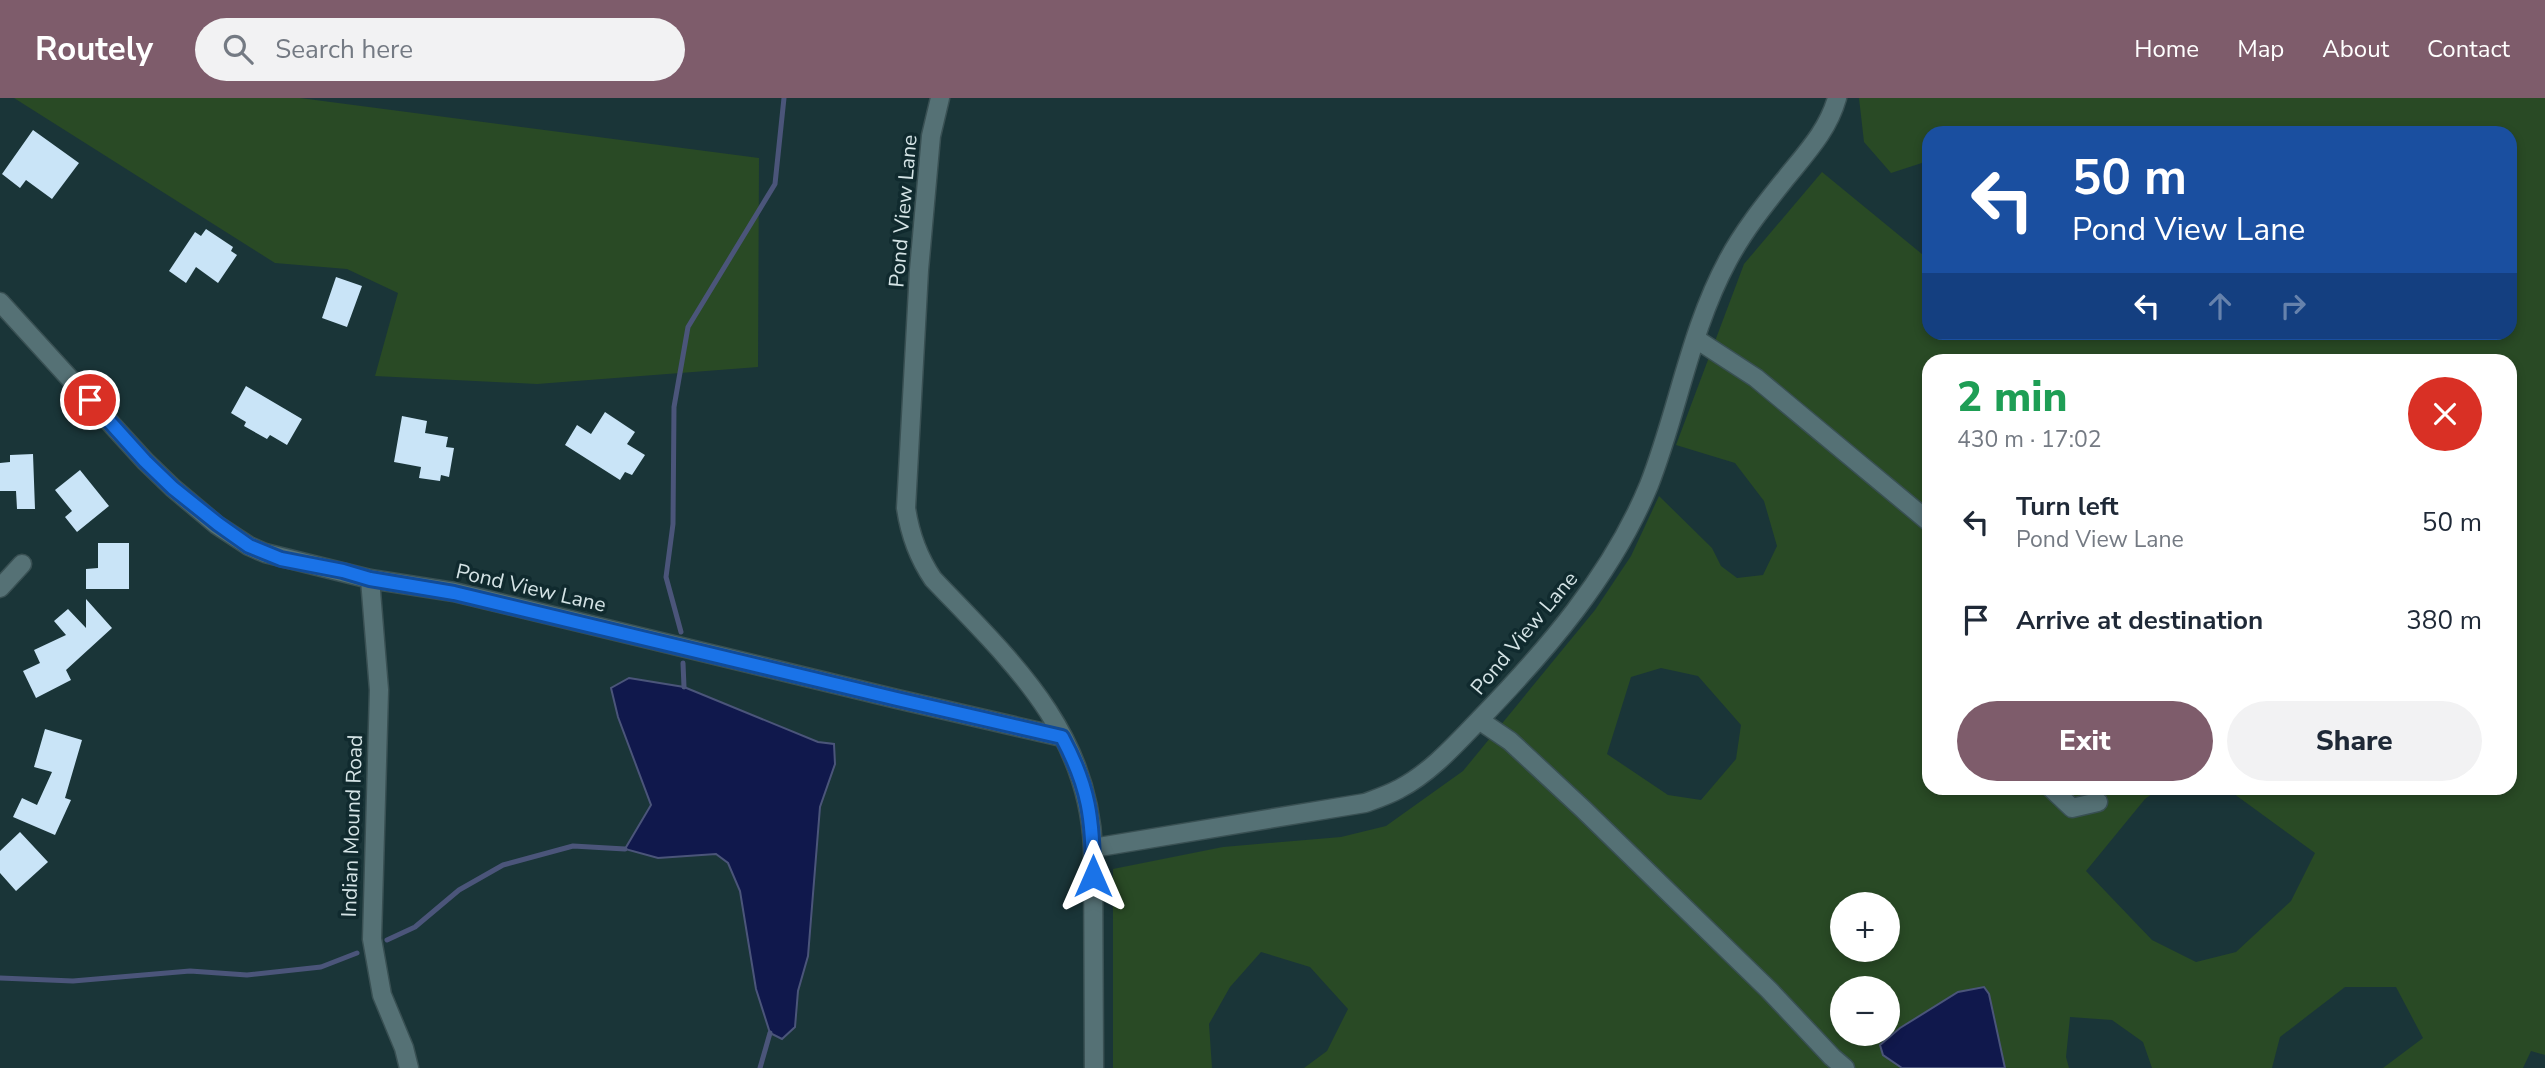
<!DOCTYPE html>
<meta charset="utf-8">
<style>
:root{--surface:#fff;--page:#f2f2f3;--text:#1f2937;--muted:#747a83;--accent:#7e5c6b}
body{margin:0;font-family:"Nunito Sans",sans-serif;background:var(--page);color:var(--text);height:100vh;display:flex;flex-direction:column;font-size:26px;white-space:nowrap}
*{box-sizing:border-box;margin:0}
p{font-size:23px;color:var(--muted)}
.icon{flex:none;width:38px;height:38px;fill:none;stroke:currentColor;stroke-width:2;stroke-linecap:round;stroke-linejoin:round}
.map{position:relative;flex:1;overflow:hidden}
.side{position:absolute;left:1922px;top:256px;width:595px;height:441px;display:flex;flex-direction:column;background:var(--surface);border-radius:21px;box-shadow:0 4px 10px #0003}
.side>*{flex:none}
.guide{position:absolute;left:1922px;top:28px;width:595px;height:214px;border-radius:21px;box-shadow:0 4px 10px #0003;background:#1a4fa0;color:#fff;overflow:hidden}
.controls{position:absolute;left:1830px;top:794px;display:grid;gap:14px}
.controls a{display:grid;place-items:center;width:70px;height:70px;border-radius:50%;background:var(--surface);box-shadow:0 4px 10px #0003;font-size:35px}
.pin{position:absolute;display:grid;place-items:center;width:60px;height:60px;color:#fff;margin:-30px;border:4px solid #fff;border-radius:50%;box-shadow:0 2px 7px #0007}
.me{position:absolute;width:77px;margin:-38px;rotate:0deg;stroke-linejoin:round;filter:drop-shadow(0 0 5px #0008)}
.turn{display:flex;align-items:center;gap:24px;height:147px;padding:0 35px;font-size:32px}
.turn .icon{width:91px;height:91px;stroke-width:2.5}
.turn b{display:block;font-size:49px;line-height:60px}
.lanes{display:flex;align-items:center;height:66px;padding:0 35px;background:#0003;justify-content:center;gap:35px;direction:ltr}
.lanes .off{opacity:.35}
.round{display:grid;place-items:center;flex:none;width:74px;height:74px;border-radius:37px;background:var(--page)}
.head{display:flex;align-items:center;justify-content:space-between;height:119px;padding:0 35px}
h1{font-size:42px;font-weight:800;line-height:52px;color:#1e9e55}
.primary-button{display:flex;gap:14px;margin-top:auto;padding:14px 35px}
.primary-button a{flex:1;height:80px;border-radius:42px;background:var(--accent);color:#fff;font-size:28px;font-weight:800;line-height:80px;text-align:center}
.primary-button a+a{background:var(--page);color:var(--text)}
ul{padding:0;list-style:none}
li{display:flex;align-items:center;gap:21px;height:98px;padding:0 35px}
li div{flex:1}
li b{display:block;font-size:26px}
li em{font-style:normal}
header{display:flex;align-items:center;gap:42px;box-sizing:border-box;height:98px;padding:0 35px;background:var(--accent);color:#fff}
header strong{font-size:33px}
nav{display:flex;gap:38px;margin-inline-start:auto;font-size:24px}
.search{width:490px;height:63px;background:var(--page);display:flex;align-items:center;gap:18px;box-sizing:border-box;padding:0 24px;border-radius:38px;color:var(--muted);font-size:26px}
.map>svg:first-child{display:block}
.green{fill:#294a25;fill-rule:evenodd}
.water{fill:#10184c;stroke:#4b557a;stroke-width:2}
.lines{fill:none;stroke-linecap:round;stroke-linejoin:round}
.stream{stroke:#4b557a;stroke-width:5}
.building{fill:#c9e4f7}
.minor-casing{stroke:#395053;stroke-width:21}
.minor{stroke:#557175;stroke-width:18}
.route-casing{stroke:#114b97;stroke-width:18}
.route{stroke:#1a73e8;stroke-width:12}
.labels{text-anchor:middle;stroke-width:7;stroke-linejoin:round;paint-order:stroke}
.street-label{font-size:21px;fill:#d5e4e6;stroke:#102a2e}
</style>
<header>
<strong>Routely</strong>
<div class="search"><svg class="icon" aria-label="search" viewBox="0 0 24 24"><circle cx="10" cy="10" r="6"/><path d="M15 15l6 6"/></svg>Search here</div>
<nav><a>Home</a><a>Map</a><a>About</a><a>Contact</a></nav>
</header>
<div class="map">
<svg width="2545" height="970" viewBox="0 0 2545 970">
<rect width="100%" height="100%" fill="#1a3538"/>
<path class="green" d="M14,0H300L759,60L758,269L537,286L375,278L398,195L347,171L275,165Z
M1859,0H2545V957L2531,953L2523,970H2383L2423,940L2396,889H2345L2280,939L2272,970H2152L2143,944L2112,922L2070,919L2066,959L2069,970H2005L1989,896L1883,957L1902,970H1304L1327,953L1348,911L1310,869L1261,854L1230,889L1209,926L1212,970H1113V771L1223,749L1341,739L1386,728L1463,673L1595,512L1631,458L1659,398L1712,450L1721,468L1737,480L1763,477L1777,448L1764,403L1735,365L1676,347L1744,166L1822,74L1928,161V234H2510V35H1928V63L1891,75L1864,44ZM1928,262H2510V690H2226L2315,755L2291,803L2236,854L2196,864L2152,842L2086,773L2145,701L2160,690H1928ZM1661,570L1698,578L1741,627L1736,661L1701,702L1668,697L1607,656L1631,579ZM1843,807H1888V852H1843ZM1843,891H1888V936H1843Z"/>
<path class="water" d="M629,580L684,589L818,644L834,646L835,666L820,709L808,858L798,893L795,929L782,941L770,935L756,891L740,793L728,765L716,756L658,760L625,751L651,707L618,619L611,590Z
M1984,889L1989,896L2005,970H1902L1883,957L1880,947L1900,930L1958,894Z"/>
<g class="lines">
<path class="stream" d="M681,534L666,479L673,426L674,309L688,229L775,86L784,0
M683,565L684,589
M387,842L415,829L459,792L503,767L573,748L625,751
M0,880L73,883L190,873L247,877L321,869L357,855
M760,970L770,935"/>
</g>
<path class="building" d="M33,32L79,65L52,101L26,82L20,90L2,76Z
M206,131L233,149L231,153L237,157L218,185L196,169L186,185L169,173L195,134L201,138Z
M336,179L362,188L347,229L322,220Z
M246,288L302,321L287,347L270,337L267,341L244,328L246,324L231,315Z
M605,314L635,334L627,346L645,357L632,377L625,374L620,382L565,347L577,327L591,336Z
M402,318L427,323L425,335L448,339L446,349L454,350L449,379L441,377L440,383L419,380L421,369L394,364Z
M33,356L35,411H17L16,393H0V365L10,364V357Z
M80,372L109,408L77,434L65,419L72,413L55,392Z
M98,445H129V491H86V471L98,470Z
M86,501L112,530L66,572L71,582L36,600L23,573L40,565L34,552L66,537L54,523L68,511L86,530Z
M45,631L82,642L65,700L71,702L55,737L13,719L22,700L37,707L52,674L34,669Z
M20,734L48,764L16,793L0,775V753Z"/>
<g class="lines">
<defs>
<path id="minor" d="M940,0L931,38L919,172L906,410C910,437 918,459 933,481C1010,562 1088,631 1093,750L1094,970
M0,204L145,363L173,390L217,427L249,448L265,455L370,481L454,494L897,601L1062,639
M1696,241L1756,280L1928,423
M370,481L379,592L372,841L382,897L404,950L409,970
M0,490L22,466
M1479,622L1510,643L1583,711L1769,892L1832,959L1845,970
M2051,690L2072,710L2098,704
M1093,750L1365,705C1376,701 1388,697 1399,691C1430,675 1455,647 1479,622C1546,553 1612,477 1649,387C1678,313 1690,232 1728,162C1744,132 1766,105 1786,80C1807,54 1828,32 1837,0"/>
</defs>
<use href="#minor" class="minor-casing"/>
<use href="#minor" class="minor"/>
</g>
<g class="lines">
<defs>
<path id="route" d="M90,302L145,363L173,390L218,426L249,448L281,461L343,473L370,481L454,495L897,601L1062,639C1089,689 1093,721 1093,778"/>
</defs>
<use href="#route" class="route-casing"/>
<use href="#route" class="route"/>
</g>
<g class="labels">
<g class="street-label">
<text transform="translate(903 113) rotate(-85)" y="7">Pond View Lane</text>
<text transform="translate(531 490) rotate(13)" y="7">Pond View Lane</text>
<text transform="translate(1524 535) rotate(-50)" y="7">Pond View Lane</text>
<text transform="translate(352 728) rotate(-88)" y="7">Indian Mound Road</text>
</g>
</g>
</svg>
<div class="controls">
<a>+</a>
<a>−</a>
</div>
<div class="pin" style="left:90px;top:302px;background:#d93025"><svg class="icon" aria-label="arrive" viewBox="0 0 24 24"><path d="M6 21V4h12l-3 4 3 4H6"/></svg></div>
<svg class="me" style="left:1093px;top:778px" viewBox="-20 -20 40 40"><path d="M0-17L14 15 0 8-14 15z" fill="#1a73e8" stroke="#fff" stroke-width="4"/></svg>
<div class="guide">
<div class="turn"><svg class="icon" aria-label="left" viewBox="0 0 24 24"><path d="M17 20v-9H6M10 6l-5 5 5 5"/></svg><div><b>50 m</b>Pond View Lane</div></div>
<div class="lanes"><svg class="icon" aria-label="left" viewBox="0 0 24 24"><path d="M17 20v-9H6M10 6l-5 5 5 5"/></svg><svg class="icon off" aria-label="ahead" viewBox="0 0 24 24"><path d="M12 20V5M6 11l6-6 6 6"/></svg><svg class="icon off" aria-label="right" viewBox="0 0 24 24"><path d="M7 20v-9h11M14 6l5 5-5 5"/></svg></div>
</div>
<section class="side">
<div class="head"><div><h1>2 min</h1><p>430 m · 17:02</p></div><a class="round" style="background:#d93025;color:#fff"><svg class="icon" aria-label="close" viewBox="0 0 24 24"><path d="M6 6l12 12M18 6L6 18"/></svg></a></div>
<ul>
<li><svg class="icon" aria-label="left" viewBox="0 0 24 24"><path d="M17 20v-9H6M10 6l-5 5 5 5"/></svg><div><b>Turn left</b><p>Pond View Lane</p></div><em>50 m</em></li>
<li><svg class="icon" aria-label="arrive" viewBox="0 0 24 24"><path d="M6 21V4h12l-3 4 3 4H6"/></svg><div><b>Arrive at destination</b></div><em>380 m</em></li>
</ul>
<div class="primary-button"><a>Exit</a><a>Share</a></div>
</section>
</div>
